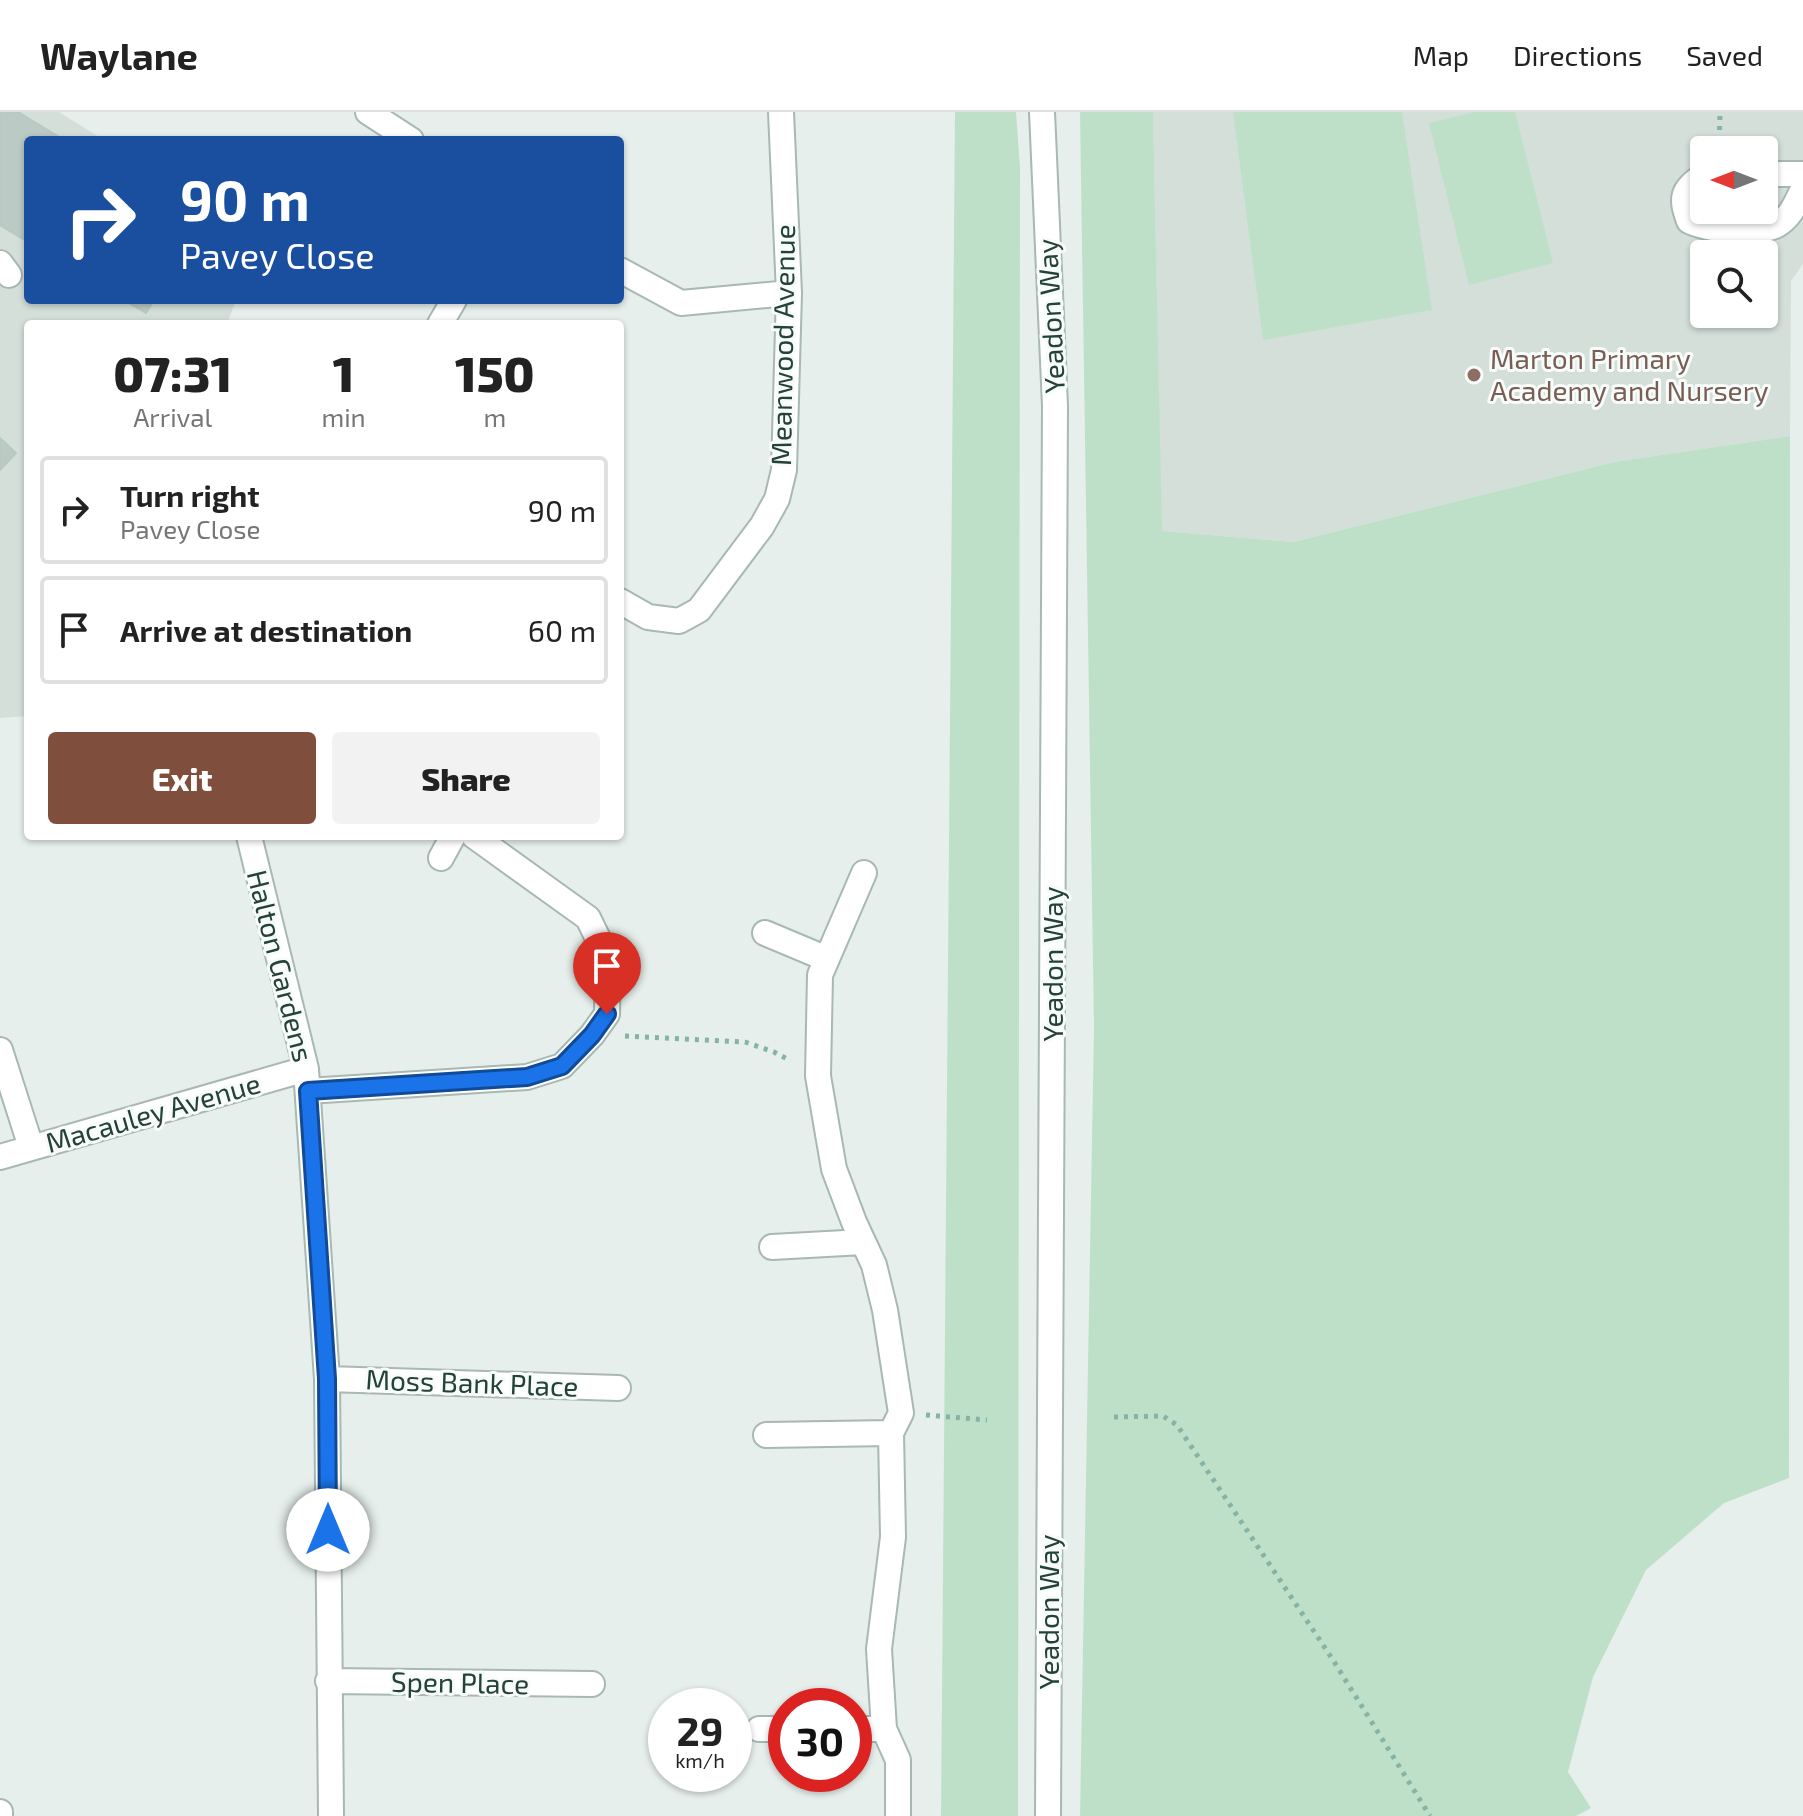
<!DOCTYPE html>
<style>
:root{--surface:#fff;--page:#f2f2f2;--text:#222;--muted:#767676;--line:#e0e0e0;--accent:#804e3d}
body{margin:0;font-family:"Exo 2",sans-serif;background:var(--page);color:var(--text);height:100vh;display:flex;flex-direction:column;font-size:30px;white-space:nowrap}
*{box-sizing:border-box;margin:0}
p{font-size:26px;color:var(--muted)}
.icon{flex:none;width:44px;height:44px;fill:none;stroke:currentColor;stroke-width:2;stroke-linecap:round;stroke-linejoin:round}
.map{position:relative;flex:1;overflow:hidden}
.drawer{position:absolute;left:24px;top:208px;width:600px;height:520px;display:flex;flex-direction:column;background:var(--surface);border-radius:8px;box-shadow:0 2px 6px #0004}
.drawer>*{flex:none}
.guide{position:absolute;left:24px;top:24px;width:600px;height:168px;border-radius:8px;box-shadow:0 2px 6px #0004;background:#1a4fa0;color:#fff;overflow:hidden}
.needle{width:52px;rotate:270deg}
.fabs{position:absolute;left:1690px;top:24px;display:grid;gap:16px}
.fabs a{display:grid;place-items:center;width:88px;height:88px;border-radius:8px;background:var(--surface);box-shadow:0 2px 6px #0004;font-size:40px}
.speed{position:absolute;left:648px;top:1576px;display:flex;gap:16px;font-size:40px;font-weight:700;text-align:center}
.speed>*{display:grid;place-content:center;width:104px;height:104px;border-radius:50%;background:var(--surface);box-shadow:0 2px 6px #0004;line-height:1}
.speed small{font-size:20px;font-weight:400}
.speed .limit{border:12px solid #d22;background:#fff;color:#111}
.pin{position:absolute;display:grid;place-items:center;width:68px;height:68px;color:#fff;margin:-82px -34px;border-radius:50% 50% 50% 0;rotate:-45deg;box-shadow:0 0 8px #0007}
.pin .icon{rotate:45deg}
.me{position:absolute;width:88px;margin:-44px;rotate:0deg;stroke-linejoin:round;filter:drop-shadow(0 0 6px #0008)}
.turn{display:flex;align-items:center;gap:28px;height:168px;padding:0 24px;font-size:36px}
.turn .icon{width:104px;height:104px;stroke-width:2.5}
.turn b{display:block;font-size:56px;line-height:68px}
.eta{display:flex;justify-content:space-evenly;align-items:center;height:136px;text-align:center}
.eta b{font-size:48px;font-weight:800;line-height:56px}
.button{display:flex;gap:16px;margin-top:auto;padding:16px 24px}
.button a{flex:1;height:92px;border-radius:8px;background:var(--accent);color:#fff;font-size:32px;font-weight:800;line-height:92px;text-align:center}
.button a+a{background:var(--page);color:var(--text)}
ul{padding:0;list-style:none}
li{display:flex;align-items:center;gap:24px;height:108px;margin:0 16px 12px;padding:0 8px;border:4px solid var(--line);border-radius:8px}
li div{flex:1}
li b{display:block;font-size:30px}
li em{font-style:normal}
header{display:flex;align-items:center;gap:48px;box-sizing:border-box;height:112px;padding:0 40px;background:var(--surface);border-bottom:2px solid var(--line)}
header strong{font-size:38px}
nav{display:flex;gap:44px;margin-inline-start:auto;font-size:28px}
.map>svg:first-child{display:block}
.built{fill:#d4dfda;fill-rule:evenodd}
.green{fill:#bfe0c8}
.building{fill:#bbcac4;stroke:#b8c9c2;stroke-width:2}
.lines{fill:none;stroke-linecap:round;stroke-linejoin:round}
.minor-casing{stroke:#a8b8b2;stroke-width:28}
.path{stroke:#86b3a5;stroke-width:5;stroke-dasharray:4 6;stroke-linecap:butt}
.minor{stroke:#fff;stroke-width:24}
.route-casing{stroke:#114b97;stroke-width:20}
.route{stroke:#1a73e8;stroke-width:14}
.education-dot{fill:#8d6e63;stroke:#f7fbf9;stroke-width:3}
.labels{text-anchor:middle;stroke-width:6;stroke-linejoin:round;paint-order:stroke}
.street-label{font-size:28px;fill:#24423a;stroke:#f7fbf9}
.education-label{font-size:28px;fill:#785e54;stroke:#f7fbf9;text-anchor:start}
</style>
<header>
<strong>Waylane</strong>
<nav><a>Map</a><a>Directions</a><a>Saved</a></nav>
</header>
<div class="map">
<svg width="1803" height="1704" viewBox="0 0 1803 1704">
<rect width="100%" height="100%" fill="#e6efeb"/>
<path class="built" d="M0,0H59L104,28H28V188H236L227,212H28V604L0,606Z
M1153,0H1803V152L1791,169L1790,324L1614,350L1293,430L1161,419ZM1704,38H1764V98H1704ZM1704,142H1764V202H1704Z"/>
<path class="green" d="M955,0H1016L1020,56L1018,1704H941Z
M1080,0H1153L1162,419L1293,430L1614,350L1790,324L1789,1366L1724,1391L1646,1458L1593,1565L1568,1660L1591,1696L1576,1704H1080L1094,916Z
M1233,0H1402L1432,198L1263,228Z
M1474,0H1515L1553,151L1469,173L1429,11Z"/>
<path class="building" d="M0,0H18L64,28H28V130L0,113Z
M124,188H154L146,201Z
M0,326L16,341L0,358Z"/>
<g class="lines">
<defs>
<path id="minor" d="M368,0L411,28
M1042,0L1055,294L1048,1704
M1764,62H1803
M1704,63C1682,78 1680,85 1689,109C1707,118 1759,123 1777,113C1791,105 1796,91 1803,77
M1722,142L1733,117
M0,151L9,163
M620,158L681,191L789,181
M440,212L454,188
M620,489L648,505L679,509L699,498L762,414L777,387L784,358L789,181L781,0
M249,724L306,957L327,1267L331,1704
M441,746L453,724
M864,761L820,863L818,964L834,1057L854,1110L874,1153L885,1198L901,1301L891,1321L893,1425L879,1537L884,1617L898,1648V1704
M765,821L827,847
M0,938L31,1035
M308,979L527,965L562,954L592,923L607,902L608,847L588,806L474,724
M0,1045L306,957
M772,1135L863,1130
M327,1267L618,1276
M766,1323L891,1321
M328,1569L592,1572
M759,1617H786
M854,1617H884
M0,1700V1704"/>
</defs>
<use href="#minor" class="minor-casing"/>
<path class="path" d="M1719,38L1720,0
M625,924L745,930L774,940L791,949
M926,1303L987,1308
M1114,1305L1163,1304L1177,1313L1333,1548L1430,1704"/>
<use href="#minor" class="minor"/>
</g>
<g class="lines">
<defs>
<path id="route" d="M328,1418L327,1267L308,979L527,965L562,954L592,923L607,902"/>
</defs>
<use href="#route" class="route-casing"/>
<use href="#route" class="route"/>
</g>
<circle class="education-dot" cx="1474" cy="263" r="8"/>
<g class="labels">
<g class="street-label">
<text transform="translate(1051 204) rotate(-93)" y="10">Yeadon Way</text>
<text transform="translate(783 233) rotate(-89)" y="10">Meanwood Avenue</text>
<text transform="translate(1053 852) rotate(-90)" y="10">Yeadon Way</text>
<text transform="translate(280 854) rotate(76)" y="10">Halton Gardens</text>
<text transform="translate(153 1001) rotate(-16)" y="10">Macauley Avenue</text>
<text transform="translate(472 1271) rotate(2)" y="10">Moss Bank Place</text>
<text transform="translate(1049 1500) rotate(-90)" y="10">Yeadon Way</text>
<text transform="translate(460 1571) rotate(1)" y="10">Spen Place</text>
</g>
<g class="education-label">
<text x="1490" y="257">Marton Primary<tspan x="1490" dy="32">Academy and Nursery</tspan></text>
</g>
</g>
</svg>
<div class="fabs">
<a><svg class="needle" viewBox="-14 -14 28 28"><path d="M0-13l5 13h-10z" fill="#e53935"/><path d="M0 13l5-13h-10z" fill="#767676"/></svg></a>
<a><svg class="icon" aria-label="search" viewBox="0 0 24 24"><circle cx="10" cy="10" r="6"/><path d="M15 15l6 6"/></svg></a>
</div>
<div class="speed"><div>29<small>km/h</small></div><div class="limit">30</div></div>
<div class="pin" style="left:607px;top:902px;background:#d93025"><svg class="icon" aria-label="arrive" viewBox="0 0 24 24"><path d="M6 21V4h12l-3 4 3 4H6"/></svg></div>
<svg class="me" style="left:328px;top:1418px" viewBox="-20 -20 40 40"><circle r="19" fill="#fff"/><path d="M0-13L10 11 0 6-10 11z" fill="#1a73e8"/></svg>
<div class="guide">
<div class="turn"><svg class="icon" aria-label="right" viewBox="0 0 24 24"><path d="M7 20v-9h11M14 6l5 5-5 5"/></svg><div><b>90 m</b>Pavey Close</div></div>
</div>
<section class="drawer">
<div class="eta">
<div><b>07:31</b><p>Arrival</p></div>
<div><b>1</b><p>min</p></div>
<div><b>150</b><p>m</p></div>
</div>
<ul>
<li><svg class="icon" aria-label="right" viewBox="0 0 24 24"><path d="M7 20v-9h11M14 6l5 5-5 5"/></svg><div><b>Turn right</b><p>Pavey Close</p></div><em>90 m</em></li>
<li><svg class="icon" aria-label="arrive" viewBox="0 0 24 24"><path d="M6 21V4h12l-3 4 3 4H6"/></svg><div><b>Arrive at destination</b></div><em>60 m</em></li>
</ul>
<div class="button"><a>Exit</a><a>Share</a></div>
</section>
</div>
